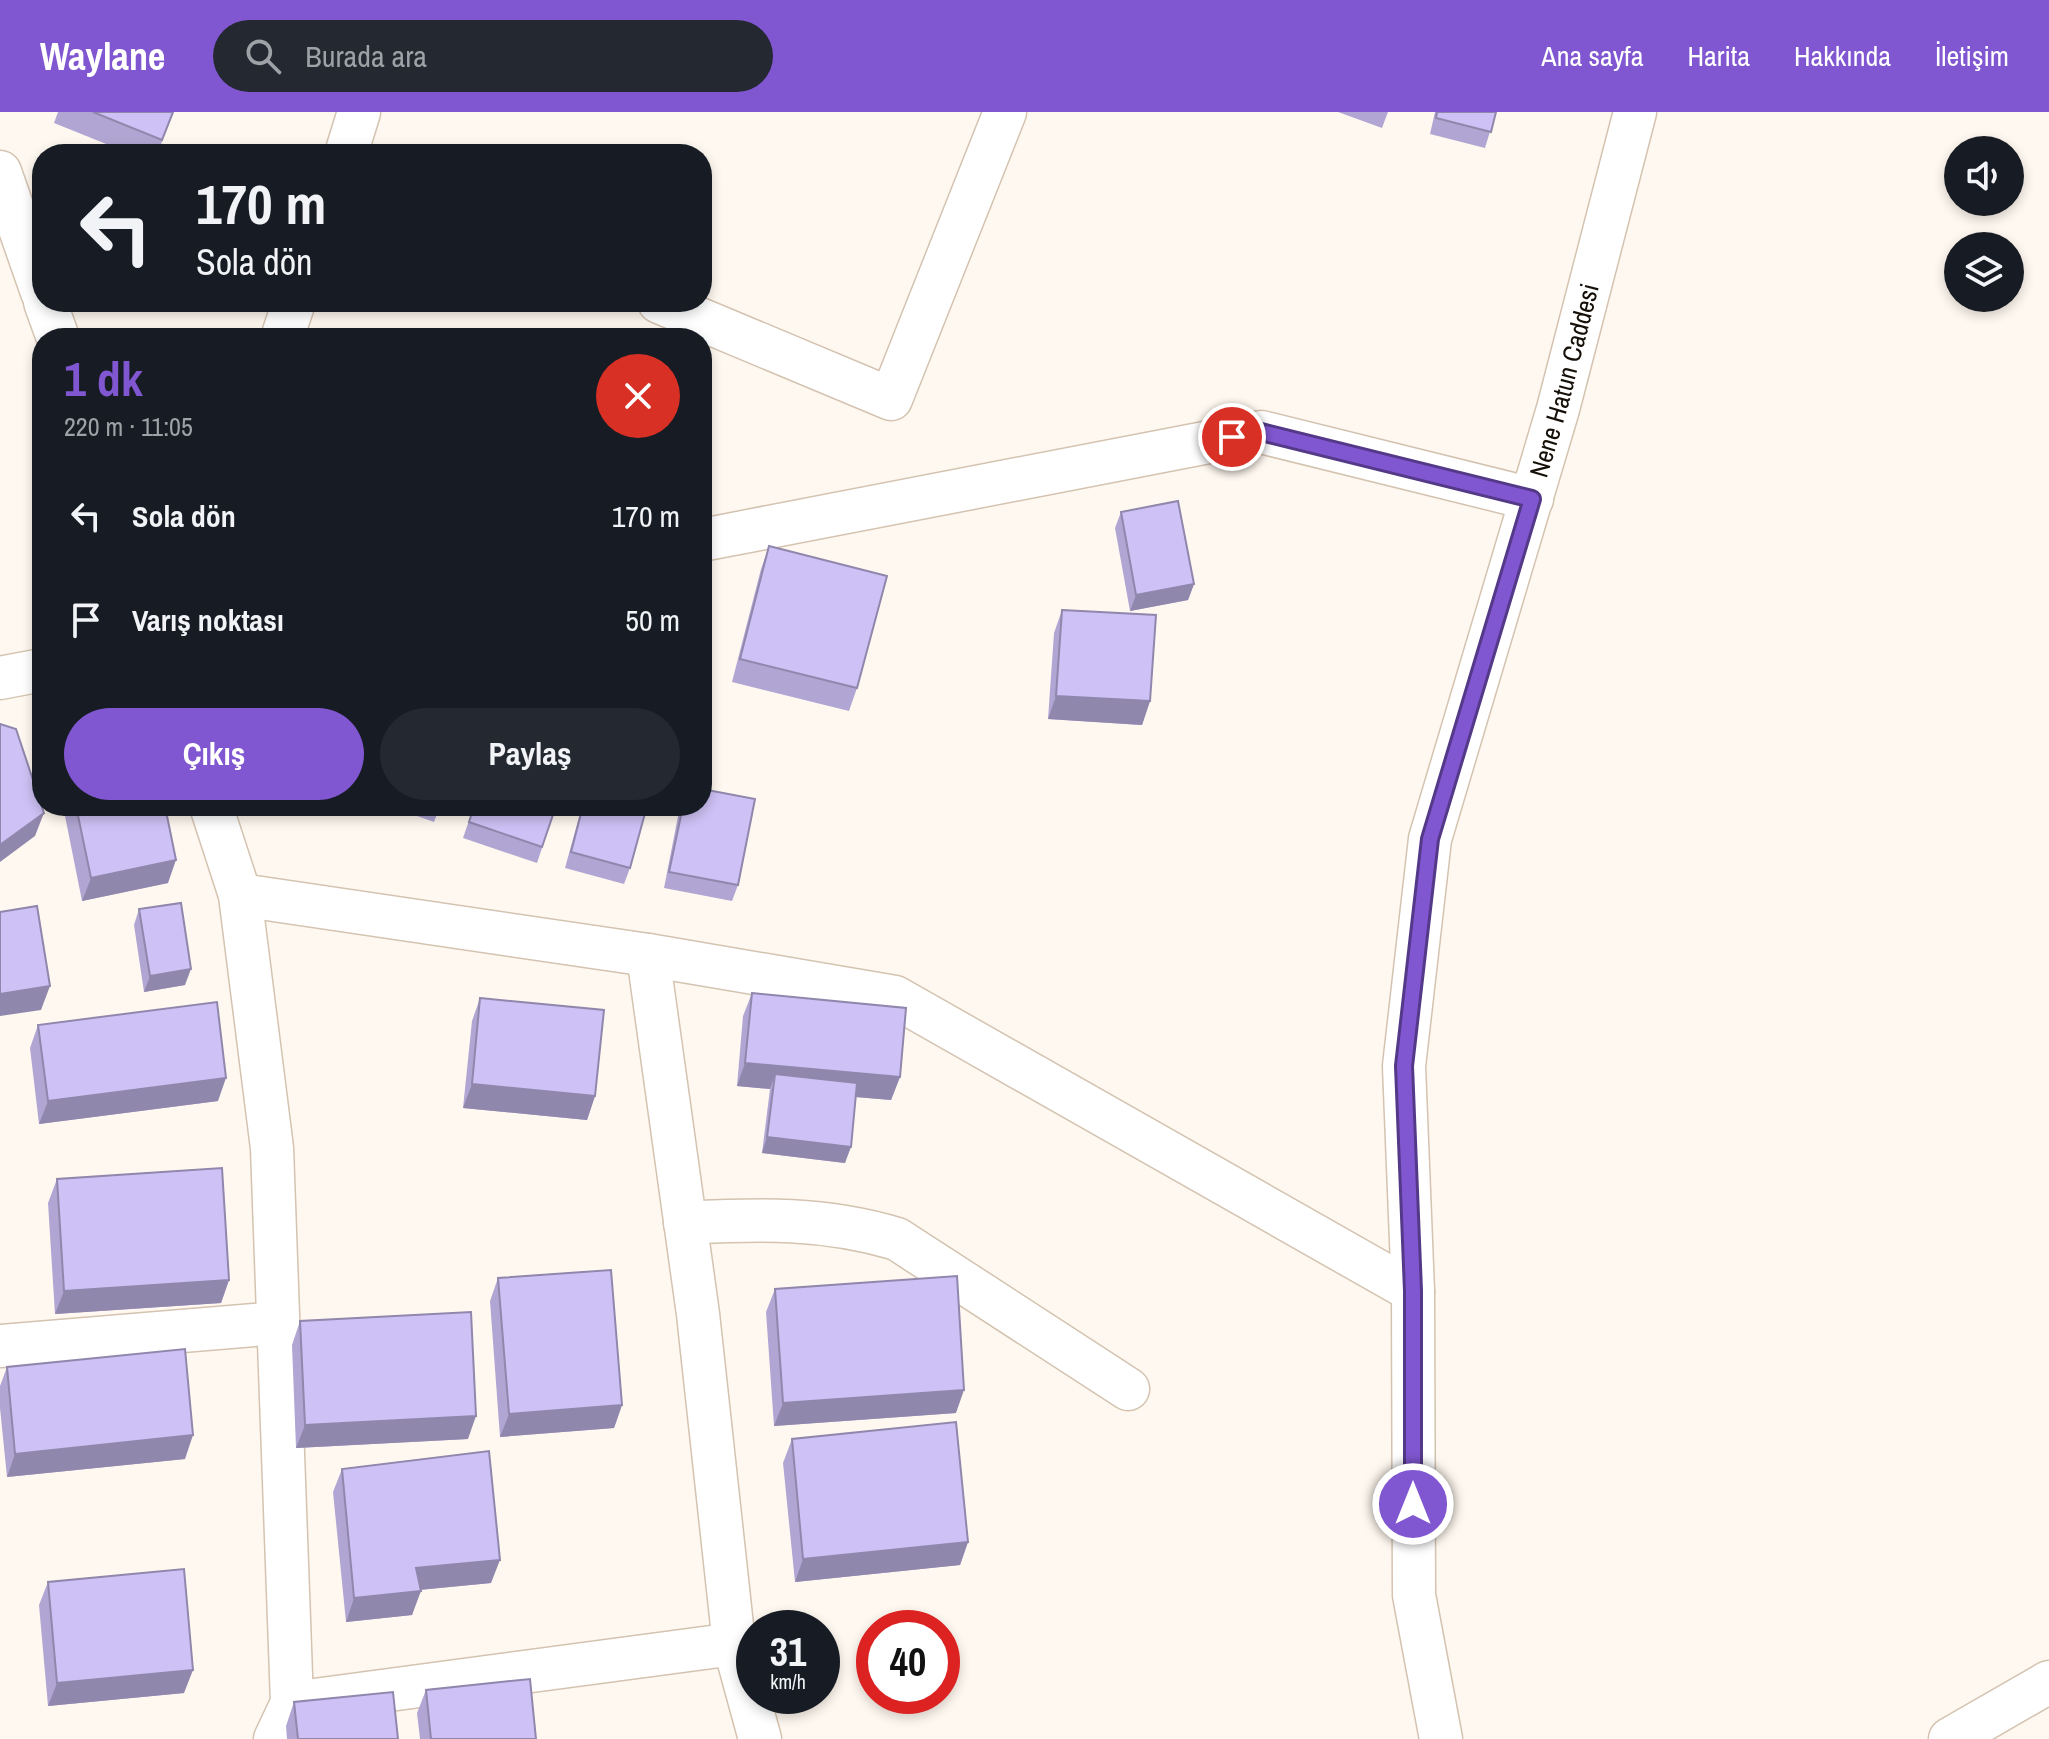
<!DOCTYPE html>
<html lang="tr">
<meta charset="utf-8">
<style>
:root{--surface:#171b24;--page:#242831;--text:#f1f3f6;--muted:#9ea1a6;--accent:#8157d1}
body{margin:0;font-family:"Archivo Narrow",sans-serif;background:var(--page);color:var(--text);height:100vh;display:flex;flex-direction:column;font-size:30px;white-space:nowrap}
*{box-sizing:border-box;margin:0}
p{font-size:26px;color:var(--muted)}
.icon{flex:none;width:44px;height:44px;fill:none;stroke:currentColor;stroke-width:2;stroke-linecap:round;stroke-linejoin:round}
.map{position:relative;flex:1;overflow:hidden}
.drawer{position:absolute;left:32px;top:216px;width:680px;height:488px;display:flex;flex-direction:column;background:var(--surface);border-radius:32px;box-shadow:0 4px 12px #0003}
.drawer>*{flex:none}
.top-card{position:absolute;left:32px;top:32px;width:680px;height:168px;border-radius:32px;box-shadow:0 4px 12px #0003;background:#171b24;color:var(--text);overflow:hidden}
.fabs{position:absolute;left:1944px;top:24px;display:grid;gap:16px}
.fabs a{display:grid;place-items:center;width:80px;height:80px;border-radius:50%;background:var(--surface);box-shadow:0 4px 12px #0003;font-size:40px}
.speed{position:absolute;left:736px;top:1498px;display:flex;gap:16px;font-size:40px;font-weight:700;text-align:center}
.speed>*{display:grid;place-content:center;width:104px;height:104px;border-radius:50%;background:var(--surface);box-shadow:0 4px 12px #0003;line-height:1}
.speed small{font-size:20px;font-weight:400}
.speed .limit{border:12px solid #d22;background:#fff;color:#111}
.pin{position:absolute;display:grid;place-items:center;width:68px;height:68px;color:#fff;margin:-34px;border:4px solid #fff;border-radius:50%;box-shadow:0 2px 8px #0007}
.me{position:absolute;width:88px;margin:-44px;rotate:0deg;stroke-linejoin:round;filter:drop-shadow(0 0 6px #0008)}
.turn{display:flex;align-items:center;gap:28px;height:168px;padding:0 32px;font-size:36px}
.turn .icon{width:104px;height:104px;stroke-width:2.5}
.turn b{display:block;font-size:56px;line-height:68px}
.round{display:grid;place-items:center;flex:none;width:84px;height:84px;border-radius:42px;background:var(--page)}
.headline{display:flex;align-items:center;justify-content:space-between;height:136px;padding:0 32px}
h1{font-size:48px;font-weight:800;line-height:60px;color:var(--accent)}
.button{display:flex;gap:16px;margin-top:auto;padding:16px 32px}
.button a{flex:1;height:92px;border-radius:48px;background:var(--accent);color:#fff;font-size:32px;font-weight:800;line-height:92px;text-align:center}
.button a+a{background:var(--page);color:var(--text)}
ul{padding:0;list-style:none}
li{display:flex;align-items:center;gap:24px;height:104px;padding:0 32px}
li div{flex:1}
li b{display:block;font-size:30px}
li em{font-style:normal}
header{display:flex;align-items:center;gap:48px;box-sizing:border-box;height:112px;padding:0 40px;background:var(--accent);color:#fff}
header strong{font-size:38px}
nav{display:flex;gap:44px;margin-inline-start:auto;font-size:28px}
.search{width:560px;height:72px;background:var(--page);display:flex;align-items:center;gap:20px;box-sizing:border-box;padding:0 28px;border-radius:44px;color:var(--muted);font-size:30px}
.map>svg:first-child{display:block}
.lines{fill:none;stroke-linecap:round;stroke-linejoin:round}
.minor-casing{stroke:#d4c3b0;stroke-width:45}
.minor{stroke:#fff;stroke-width:42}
.wall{fill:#b1a6d3}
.shaded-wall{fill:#9087ac}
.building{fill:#cec1f5;stroke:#9087ac;stroke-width:2}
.route-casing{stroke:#543988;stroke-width:20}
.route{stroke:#8157d1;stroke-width:14}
.labels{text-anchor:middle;stroke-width:6;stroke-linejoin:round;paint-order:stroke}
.street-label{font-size:26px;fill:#150f08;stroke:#fff}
</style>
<header>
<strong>Waylane</strong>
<div class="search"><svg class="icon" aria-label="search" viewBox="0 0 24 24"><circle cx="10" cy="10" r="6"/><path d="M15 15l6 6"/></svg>Burada ara</div>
<nav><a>Ana sayfa</a><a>Harita</a><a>Hakkında</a><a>İletişim</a></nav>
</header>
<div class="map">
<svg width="2049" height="1627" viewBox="0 0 2049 1627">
<rect width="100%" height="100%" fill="#fff8f0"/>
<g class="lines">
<defs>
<g id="minor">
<path d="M346,42L359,0"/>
<path d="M0,60L42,180"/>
<path d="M45,190L58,226"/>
<path d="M659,190L891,287L1005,0"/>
<path d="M282,226L294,190"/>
<path d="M702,428L1261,320L1532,387"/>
<path d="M0,566L42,558"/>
<path d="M211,694L240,783L272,1036L292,1591L275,1627"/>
<path d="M240,783L648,843L895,885L1413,1179"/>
<path d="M648,843L698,1202L734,1532L760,1627"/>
<path d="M685,1111C760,1107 824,1105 897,1127L1128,1277"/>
<path d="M0,1234L278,1211"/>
<path d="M292,1591L734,1532"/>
<path id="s1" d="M1441,1627L1414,1483L1413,1179L1404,954L1430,727L1558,297L1635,0"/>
<path d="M1950,1627L2049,1570"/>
</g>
</defs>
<use href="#minor" class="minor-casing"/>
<use href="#minor" class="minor"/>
</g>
<path class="wall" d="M58,0H174L157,42H131L54,11Z
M1338,0H1388L1382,16Z
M1435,0H1496L1485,36L1430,22Z
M1121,400L1194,472L1188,488L1130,499L1115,416Z
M769,434L857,576L849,599L732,570L761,457Z
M1062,498L1150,589L1142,613L1048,607L1054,521Z
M63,694H165L168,771L82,789Z
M389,694H440L434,710Z
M474,694H556L537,751L463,726Z
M582,694H647L630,756L624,772L565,756Z
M680,694H702L738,773L732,789L664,776Z
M139,797L185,873L144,880L134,813Z
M752,881L900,965L891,988L856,985L845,1051L762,1041L770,977L737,974L743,904Z
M480,886L595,984L587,1008L463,996L472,909Z
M38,913L218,989L39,1012L30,936Z
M57,1067L229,1168L221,1191L55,1202L48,1091Z
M498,1166L622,1293L614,1316L500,1325L490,1189Z
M775,1177L956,1301L774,1314L766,1200Z
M300,1209L468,1327L296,1336L292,1233Z
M7,1255L185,1347L7,1365L0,1296V1274Z
M792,1327L968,1430L960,1453L795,1470L783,1351Z
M342,1357L491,1471L420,1478L412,1503L346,1510L333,1380Z
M48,1470L184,1581L48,1594L39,1493Z
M426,1578L536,1627H420L417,1601Z
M294,1590L398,1627H287L286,1614Z"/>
<path class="shaded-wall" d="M1194,472L1188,488L1130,499L1136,483Z
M1056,584L1150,589L1142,613L1048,607Z
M44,701L35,724L0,750V733Z
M176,748L168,771L82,789L91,766Z
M191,857L185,873L144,880L150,864Z
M50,874L41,898L0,904V882Z
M745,951L900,965L891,988L773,978L775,962L770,977L737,974Z
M226,966L218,989L39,1012L48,989Z
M472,972L595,984L587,1008L463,996Z
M767,1025L851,1035L845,1051L762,1041Z
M229,1168L221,1191L55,1202L64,1179Z
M964,1278L956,1301L774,1314L783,1291Z
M622,1293L614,1316L500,1325L509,1302Z
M476,1304L468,1327L296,1336L305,1313Z
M193,1323L185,1347L7,1365L15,1342Z
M968,1430L960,1453L795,1470L803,1447Z
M500,1448L491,1471L407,1479L416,1456Z
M421,1479L412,1503L346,1510L354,1486Z
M193,1558L184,1581L48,1594L57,1571Z"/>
<path class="building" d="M93,0H173L162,28Z
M1437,0H1496L1491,20L1436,6Z
M1178,389L1194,472L1136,483L1121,400Z
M769,434L887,464L857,576L740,547Z
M1062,498L1156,503L1150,589L1056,584Z
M0,612L16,617L44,701L0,733Z
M702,677L755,687L738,773L669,760L683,694H702Z
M76,694H165L176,748L91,766Z
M474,694H556L542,735L469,710Z
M583,694H647L630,756L571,740Z
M181,791L191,857L150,864L139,797Z
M37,794L50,874L0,882V800Z
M752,881L906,896L900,965L745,951Z
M480,886L604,898L595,984L472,972Z
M217,890L226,966L48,989L38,913Z
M775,962L857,971L851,1035L767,1025Z
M222,1056L229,1168L64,1179L57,1067Z
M611,1158L622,1293L509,1302L498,1166Z
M957,1164L964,1278L783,1291L775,1177Z
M471,1200L476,1304L305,1313L300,1209Z
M185,1237L193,1323L15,1342L7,1255Z
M956,1310L968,1430L803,1447L792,1327Z
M489,1339L500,1448L416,1456L421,1479L354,1486L342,1357Z
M184,1457L193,1558L57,1571L48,1470Z
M530,1567L536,1627H431L426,1578Z
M393,1580L398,1627H298L294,1590Z"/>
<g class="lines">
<defs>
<path id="route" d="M1232,325L1261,320L1532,387L1430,727L1404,954L1413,1179V1392"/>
</defs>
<use href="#route" class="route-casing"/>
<use href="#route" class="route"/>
</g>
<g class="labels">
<g class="street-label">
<text dy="9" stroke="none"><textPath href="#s1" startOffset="1382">Nene Hatun Caddesi</textPath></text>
</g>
</g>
</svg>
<div class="fabs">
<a><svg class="icon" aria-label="sound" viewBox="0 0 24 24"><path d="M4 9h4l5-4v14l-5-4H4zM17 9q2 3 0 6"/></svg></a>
<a><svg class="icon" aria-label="layers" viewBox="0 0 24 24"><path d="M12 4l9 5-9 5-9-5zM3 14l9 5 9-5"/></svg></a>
</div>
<div class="speed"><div>31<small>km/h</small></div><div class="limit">40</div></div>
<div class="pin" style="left:1232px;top:325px;background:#d93025"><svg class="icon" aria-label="arrive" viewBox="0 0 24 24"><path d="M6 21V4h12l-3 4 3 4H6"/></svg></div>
<svg class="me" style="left:1413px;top:1392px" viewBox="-20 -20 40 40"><circle r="17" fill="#8157d1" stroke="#fff" stroke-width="3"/><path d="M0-11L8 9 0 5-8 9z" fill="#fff"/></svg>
<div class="top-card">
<div class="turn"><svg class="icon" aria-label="left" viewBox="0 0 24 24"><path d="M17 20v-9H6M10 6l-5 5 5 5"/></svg><div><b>170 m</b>Sola dön</div></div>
</div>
<section class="drawer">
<div class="headline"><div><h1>1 dk</h1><p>220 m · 11:05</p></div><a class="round" style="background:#d93025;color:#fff"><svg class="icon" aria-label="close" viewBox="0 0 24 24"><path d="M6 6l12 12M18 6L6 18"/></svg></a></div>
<ul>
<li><svg class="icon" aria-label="left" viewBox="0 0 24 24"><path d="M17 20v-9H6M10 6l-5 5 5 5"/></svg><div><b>Sola dön</b></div><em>170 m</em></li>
<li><svg class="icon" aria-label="arrive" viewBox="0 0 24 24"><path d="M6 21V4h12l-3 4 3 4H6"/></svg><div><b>Varış noktası</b></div><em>50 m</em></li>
</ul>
<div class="button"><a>Çıkış</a><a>Paylaş</a></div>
</section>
</div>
